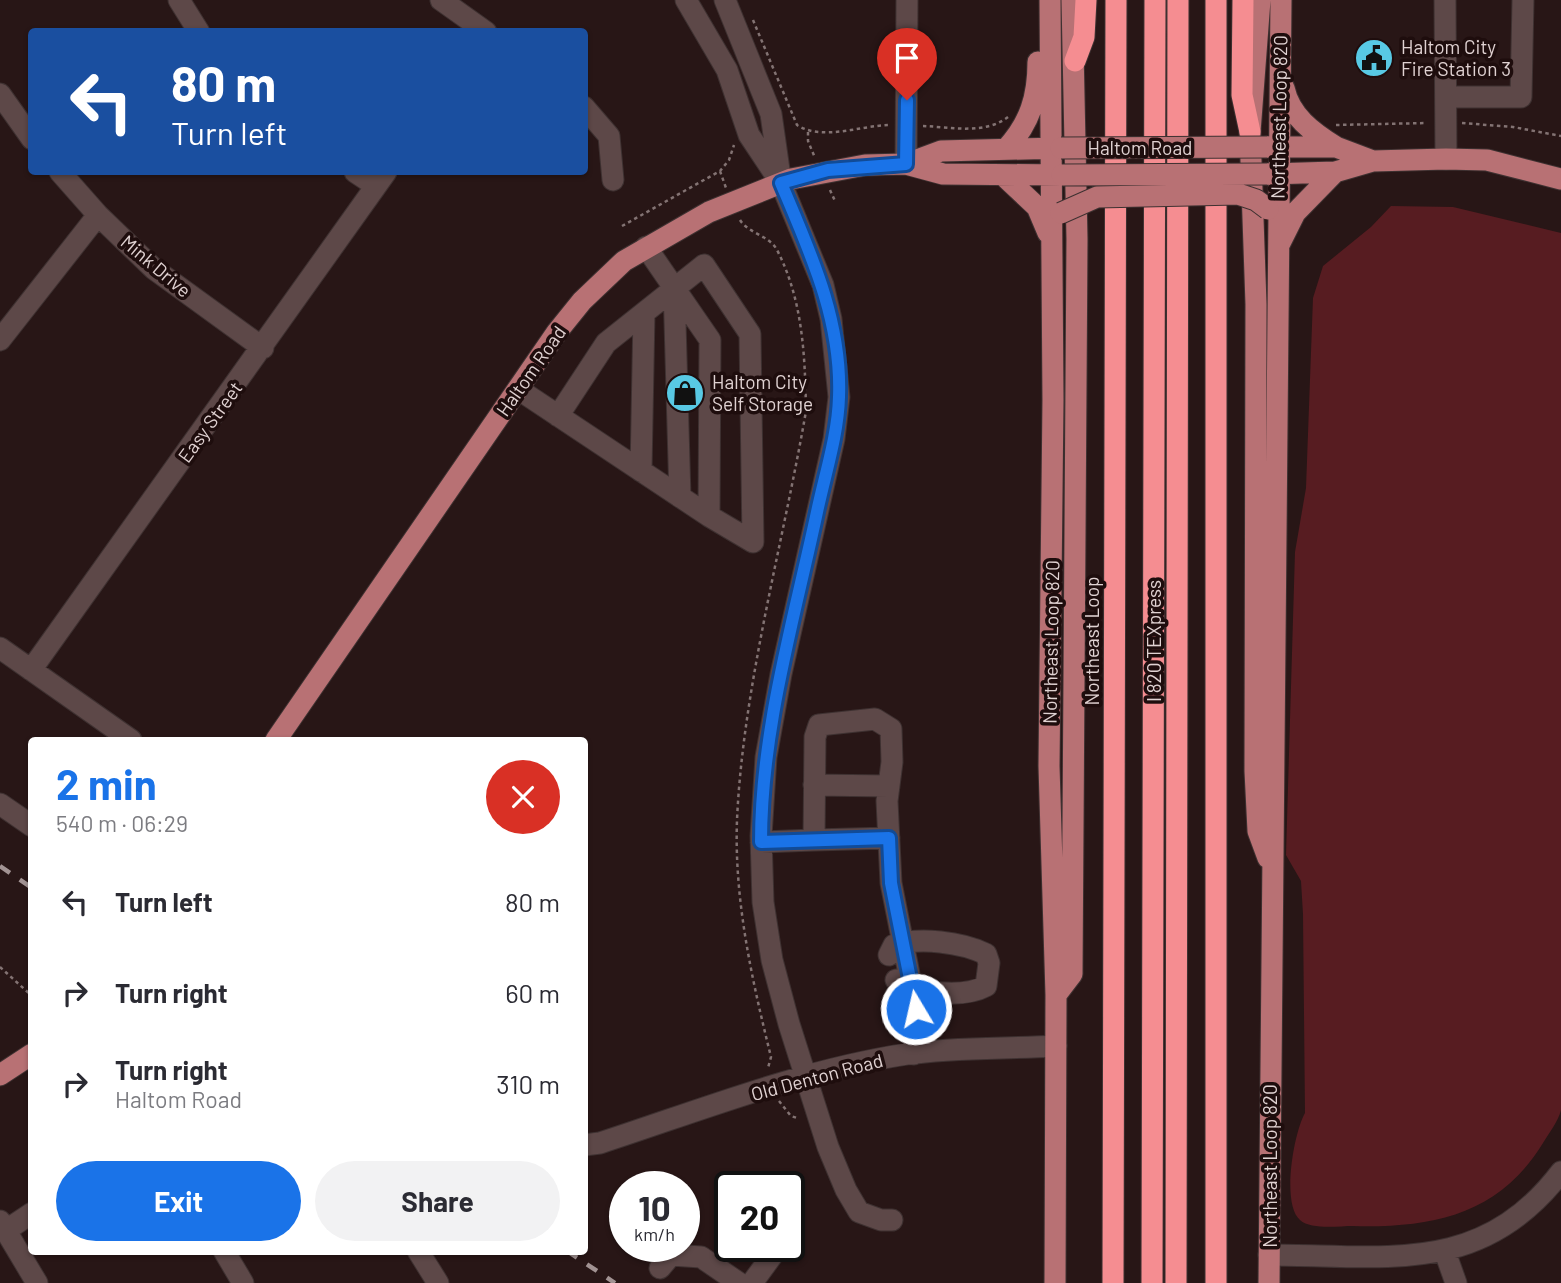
<!DOCTYPE html>
<meta charset="utf-8">
<style>
:root{--surface:#fff;--page:#f2f2f3;--text:#2b2b33;--muted:#7c7c81;--accent:#1a73e8}
body{margin:0;font-family:Barlow,sans-serif;background:var(--page);color:var(--text);height:100vh;display:flex;flex-direction:column;font-size:26px;white-space:nowrap}
*{box-sizing:border-box;margin:0}
p{font-size:23px;color:var(--muted)}
.icon{flex:none;width:38px;height:38px;fill:none;stroke:currentColor;stroke-width:2;stroke-linecap:round;stroke-linejoin:round}
.map{position:relative;flex:1;overflow:hidden}
.side{position:absolute;left:28px;top:737px;width:560px;height:518px;display:flex;flex-direction:column;background:var(--surface);border-radius:7px;box-shadow:0 2px 5px #0004}
.side>*{flex:none}
.top-card{position:absolute;left:28px;top:28px;width:560px;height:147px;border-radius:7px;box-shadow:0 2px 5px #0004;background:#1a4fa0;color:#fff;overflow:hidden}
.speed{position:absolute;left:609px;top:1171px;display:flex;gap:14px;font-size:35px;font-weight:700;text-align:center}
.speed>*{display:grid;place-content:center;width:91px;height:91px;border-radius:50%;background:var(--surface);box-shadow:0 2px 5px #0004;line-height:1}
.speed small{font-size:18px;font-weight:400}
.speed .limit{border:4px solid #111;border-radius:10px;background:#fff;color:#111}
.pin{position:absolute;display:grid;place-items:center;width:60px;height:60px;color:#fff;margin:-72px -30px;border-radius:50% 50% 50% 0;rotate:-45deg;box-shadow:0 0 7px #0007}
.pin .icon{rotate:45deg}
.me{position:absolute;width:77px;margin:-38px;rotate:351deg;stroke-linejoin:round;filter:drop-shadow(0 0 5px #0008)}
.turn{display:flex;align-items:center;gap:24px;height:147px;padding:0 28px;font-size:32px}
.turn .icon{width:91px;height:91px;stroke-width:2.5}
.turn b{display:block;font-size:49px;line-height:60px}
.round{display:grid;place-items:center;flex:none;width:74px;height:74px;border-radius:37px;background:var(--page)}
.overview{display:flex;align-items:center;justify-content:space-between;height:119px;padding:0 28px}
h1{font-size:42px;font-weight:700;line-height:52px;color:var(--accent)}
.button{display:flex;gap:14px;margin-top:auto;padding:14px 28px}
.button a{flex:1;height:80px;border-radius:42px;background:var(--accent);color:#fff;font-size:28px;font-weight:700;line-height:80px;text-align:center}
.button a+a{background:var(--page);color:var(--text)}
ul{padding:0;list-style:none}
li{display:flex;align-items:center;gap:21px;height:91px;padding:0 28px}
li div{flex:1}
li b{display:block;font-size:26px}
li em{font-style:normal}
.map>svg:first-child{display:block}
.green{fill:#571c21}
.lines{fill:none;stroke-linecap:round;stroke-linejoin:round}
.minor-casing{stroke:#3e3131;stroke-width:23}
.major-casing{stroke:#3e3131;stroke-width:23}
.highway-casing{stroke:#3e3131;stroke-width:23}
.path{stroke:#837373;stroke-width:2.5;stroke-dasharray:3.5 3.5;stroke-linecap:butt}
.minor{stroke:#5d4848;stroke-width:21}
.major{stroke:#b87174;stroke-width:21}
.highway{stroke:#f58d91;stroke-width:21}
.rail{stroke:#a29393;stroke-width:4.5;stroke-dasharray:12 12;stroke-linecap:butt}
.major-bridge-casing{stroke:#3e3131;stroke-width:23;stroke-linecap:butt}
.major-bridge{stroke:#b87174;stroke-width:21}
.route-casing{stroke:#114b97;stroke-width:18}
.route{stroke:#1a73e8;stroke-width:12}
.labels{text-anchor:middle;stroke-width:7;stroke-linejoin:round;paint-order:stroke}
.poi-label{font-size:19px;fill:#e0d2d2;stroke:#1e0d0d;text-anchor:start}
.street-label{font-size:19px;fill:#e0d2d2;stroke:#1e0d0d}
</style>
<div class="map">
<svg width="1561" height="1283" viewBox="0 0 1561 1283">
<rect width="100%" height="100%" fill="#281616"/>
<path class="green" d="M1391,206L1453,207L1561,233V1110C1558,1122 1549,1133 1543,1143C1499,1215 1432,1228 1353,1226C1338,1226 1311,1230 1300,1220C1281,1204 1294,1132 1305,1113L1303,914L1301,881L1286,855L1295,552L1306,488L1313,298L1323,266L1371,227Z"/>
<g class="lines">
<defs>
<path id="minor" d="M179,0L199,32
M441,0L486,32
M686,0L727,70L749,135L781,183L823,285L831,319L839,397L834,439L781,674L766,757L761,836L763,902L772,960L789,1024L828,1147L846,1190L859,1212L881,1220H892
M725,0L771,114L780,177
M1445,0L1446,159
M0,94L32,139
M1446,97H1521L1523,0
M584,107L609,136L613,180
M906,164L907,0
M60,172L98,215L154,269L263,348
M355,172L376,186
M674,287L680,497
M0,340L98,215
M518,389L709,516L710,340L646,247
M558,416L606,343L704,265L750,334L753,542L709,516
M641,471L644,313
M0,648L131,740
M31,670L386,172
M814,785L889,786
M0,804L32,826
M889,838L814,840L815,737L819,725L875,719L891,729L892,762L887,801L891,883L916,1009L914,1054
M761,842L814,840
M889,955L894,945C920,937 961,942 986,954L989,963L986,986C964,998 917,994 896,980
M584,1145L600,1143C701,1110 802,1070 907,1054C955,1047 1007,1049 1056,1046
M0,1221L37,1283
M5,1231L32,1213
M224,1251L243,1283
M418,1251L438,1283
M1445,1252L1456,1283
M1269,1255C1385,1255 1481,1277 1561,1172
M660,1268L671,1255L701,1257L739,1283
M752,1283L779,1246"/>
<path id="major" d="M1050,0L1053,400L1049,766L1056,995L1055,1283
M1260,0L1250,132L1256,304L1255,771L1258,831L1268,858
M1284,88C1290,116 1312,132 1336,147
M1267,147H1336L1373,161
M1006,149C1030,123 1038,97 1038,62
M906,164L941,151L1061,148
M1267,174L1335,172L1373,161L1446,159L1487,160L1561,179
M1003,175L1037,207L1048,233
M1280,243L1295,213L1335,172
M276,740L557,332L582,301L624,261L709,212L791,179L865,165L906,164L943,174L1062,175
M1056,995L1072,974L1077,239L1072,0
M0,1075L32,1054
M1269,1283L1281,0"/>
<path id="highway" d="M1243,0L1242,95L1250,132
M1075,61L1084,37L1086,0
M1113,1283L1116,0
M1152,1283L1155,0
M1176,1283L1178,0
M1216,1283V0"/>
</defs>
<use href="#minor" class="minor-casing"/>
<use href="#major" class="major-casing"/>
<use href="#highway" class="highway-casing"/>
<path class="path" d="M753,20L797,125C821,141 860,126 888,125
M1462,123L1513,127L1561,136
M1336,125L1427,123
M923,126C950,127 985,135 1008,117
M808,132V141L815,158
M720,171L726,188
M830,190L835,201
M740,220C748,233 770,236 777,250C803,300 805,356 806,411C783,544 743,686 737,820C734,900 752,980 771,1057L768,1068
M622,226L720,171L729,160L734,145
M0,967L32,996
M779,1101L791,1116L797,1118"/>
<use href="#minor" class="minor"/>
<use href="#major" class="major"/>
<use href="#highway" class="highway"/>
<path class="rail" d="M0,866L32,888
M567,1251L615,1283"/>
<defs>
<path id="major-bridge" d="M1061,148L1267,147
M1062,175L1267,174
M1061,213L1097,197L1238,194L1256,200L1268,209"/>
</defs>
<use href="#major-bridge" class="major-bridge-casing"/>
<use href="#major-bridge" class="major-bridge"/>
</g>
<g class="lines">
<defs>
<path id="route" d="M907,100L906,164L828,170L781,183C810,252 842,320 839,397C838,435 825,474 817,512C794,620 761,730 761,842L889,838L891,883L916,1009"/>
</defs>
<use href="#route" class="route-casing"/>
<use href="#route" class="route"/>
</g>
<defs>
<symbol id="civic-disc" viewBox="-11 -11 22 22"><circle r="9.5" fill="#58c9e4" stroke="#1e0d0d"/><path d="M-.6-6.5H3V-4.5H.6V-3L4-1V1h2V6H-6V1h2V-1L-.6-3ZM-1.2 2.5V6h2.4V2.5Z" fill="#111"/></symbol>
<symbol id="shop-disc" viewBox="-11 -11 22 22"><circle r="9.5" fill="#58c9e4" stroke="#1e0d0d"/><path d="M-5-2.5h2.3a2.7 3.5 0 0 1 5.4 0H5L5.5 6h-11ZM-1.5-2.5h3a1.5 2.3 0 0 0-3 0Z" fill="#111"/></symbol>
</defs>
<g fill-rule="evenodd">
<use href="#civic-disc" x="1352" y="36" width="44" height="44"/>
<use href="#shop-disc" x="663" y="371" width="44" height="44"/>
</g>
<g class="labels">
<g class="poi-label">
<text x="1401" y="54">Haltom City<tspan x="1401" dy="22">Fire Station 3</tspan></text>
<text x="712" y="389">Haltom City<tspan x="712" dy="22">Self Storage</tspan></text>
</g>
<g class="street-label">
<text transform="translate(1279 117) rotate(-89)" y="7">Northeast Loop 820</text>
<text x="1140" y="155">Haltom Road</text>
<text transform="translate(156 266) rotate(40)" y="7">Mink Drive</text>
<text transform="translate(531 371) rotate(-55)" y="7">Haltom Road</text>
<text transform="translate(210 422) rotate(-54)" y="7">Easy Street</text>
<text transform="translate(1092 641) rotate(-90)" y="7">Northeast Loop</text>
<text transform="translate(1154 641) rotate(-90)" y="7">I 820 TEXpress</text>
<text transform="translate(1051 642) rotate(-89)" y="7">Northeast Loop 820</text>
<text transform="translate(817 1077) rotate(-15)" y="7">Old Denton Road</text>
<text transform="translate(1270 1166) rotate(-90)" y="7">Northeast Loop 820</text>
</g>
</g>
</svg>
<div class="speed"><div>10<small>km/h</small></div><div class="limit">20</div></div>
<div class="pin" style="left:907px;top:100px;background:#d93025"><svg class="icon" aria-label="arrive" viewBox="0 0 24 24"><path d="M6 21V4h12l-3 4 3 4H6"/></svg></div>
<svg class="me" style="left:916px;top:1009px" viewBox="-20 -20 40 40"><circle r="17" fill="#1a73e8" stroke="#fff" stroke-width="3"/><path d="M0-11L8 9 0 5-8 9z" fill="#fff"/></svg>
<div class="top-card">
<div class="turn"><svg class="icon" aria-label="left" viewBox="0 0 24 24"><path d="M17 20v-9H6M10 6l-5 5 5 5"/></svg><div><b>80 m</b>Turn left</div></div>
</div>
<section class="side">
<div class="overview"><div><h1>2 min</h1><p>540 m · 06:29</p></div><a class="round" style="background:#d93025;color:#fff"><svg class="icon" aria-label="close" viewBox="0 0 24 24"><path d="M6 6l12 12M18 6L6 18"/></svg></a></div>
<ul>
<li><svg class="icon" aria-label="left" viewBox="0 0 24 24"><path d="M17 20v-9H6M10 6l-5 5 5 5"/></svg><div><b>Turn left</b></div><em>80 m</em></li>
<li><svg class="icon" aria-label="right" viewBox="0 0 24 24"><path d="M7 20v-9h11M14 6l5 5-5 5"/></svg><div><b>Turn right</b></div><em>60 m</em></li>
<li><svg class="icon" aria-label="right" viewBox="0 0 24 24"><path d="M7 20v-9h11M14 6l5 5-5 5"/></svg><div><b>Turn right</b><p>Haltom Road</p></div><em>310 m</em></li>
</ul>
<div class="button"><a>Exit</a><a>Share</a></div>
</section>
</div>
